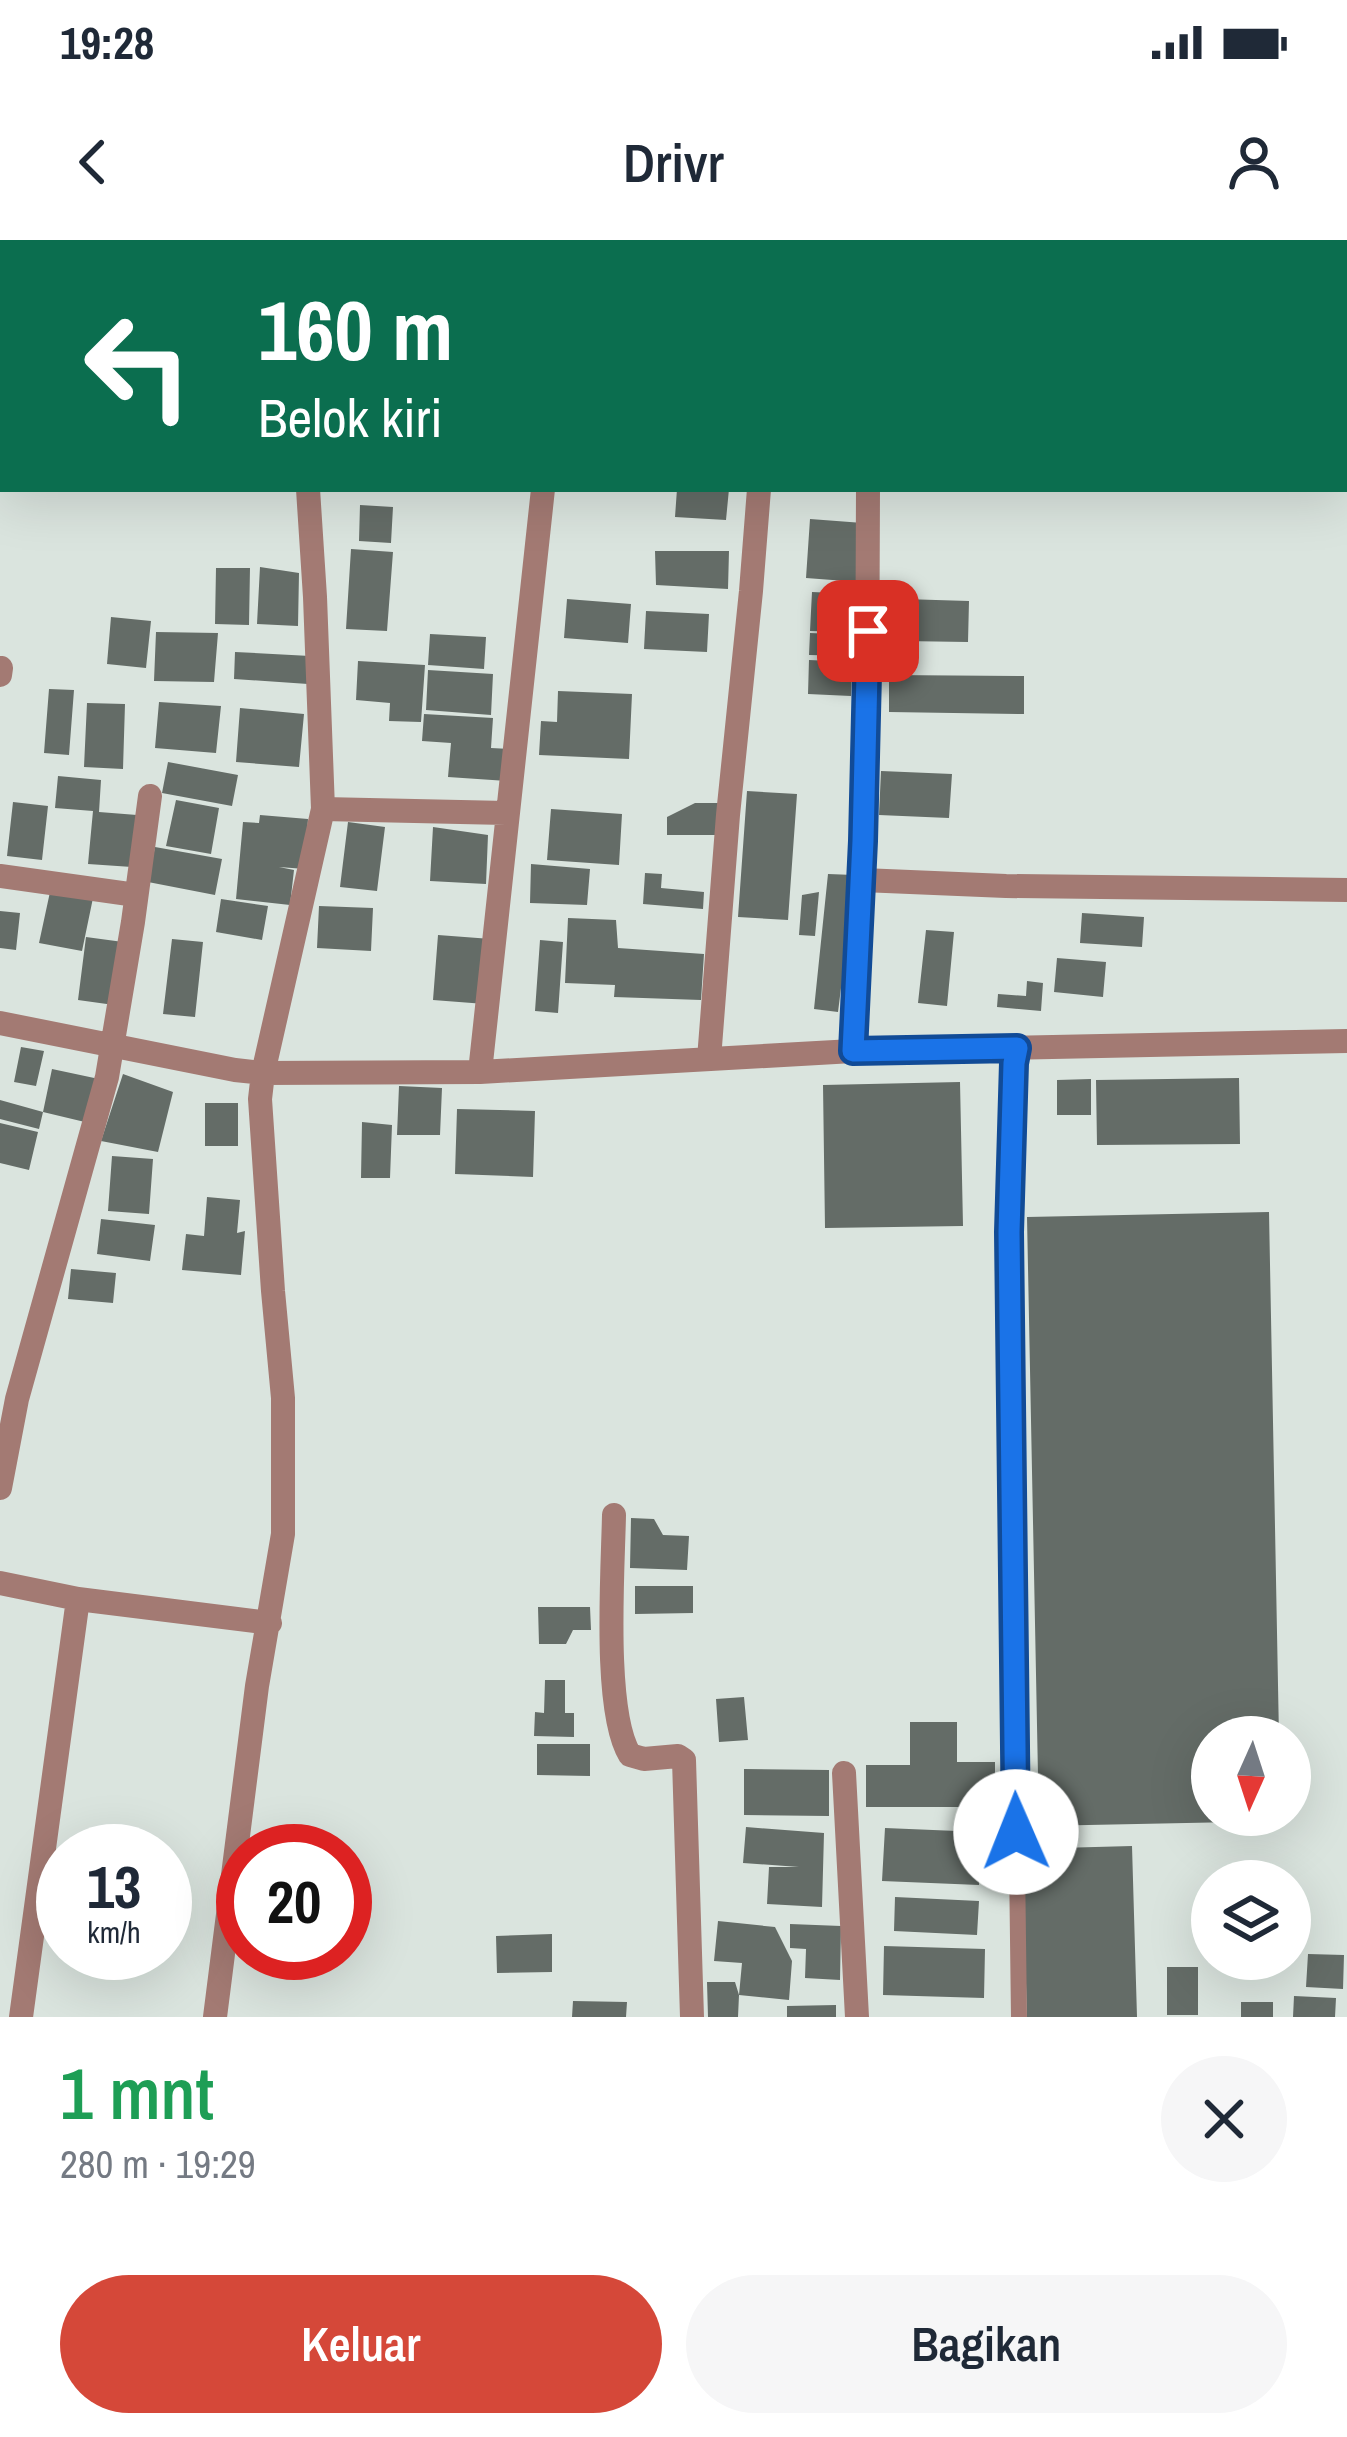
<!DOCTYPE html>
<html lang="id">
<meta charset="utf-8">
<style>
:root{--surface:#fff;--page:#f6f6f7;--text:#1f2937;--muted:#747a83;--accent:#d54839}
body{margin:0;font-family:"Archivo Narrow",sans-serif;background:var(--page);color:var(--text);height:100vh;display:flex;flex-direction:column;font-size:45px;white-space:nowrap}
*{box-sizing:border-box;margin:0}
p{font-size:39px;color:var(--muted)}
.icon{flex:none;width:66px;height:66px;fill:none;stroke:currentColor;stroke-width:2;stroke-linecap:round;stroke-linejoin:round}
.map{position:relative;height:1777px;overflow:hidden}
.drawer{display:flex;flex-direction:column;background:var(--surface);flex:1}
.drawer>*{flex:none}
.hud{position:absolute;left:0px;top:0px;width:1347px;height:252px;box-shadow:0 12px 48px #0002;background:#0b6e4f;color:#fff;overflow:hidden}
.needle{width:78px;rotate:183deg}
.controls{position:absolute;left:1191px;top:1476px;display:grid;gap:24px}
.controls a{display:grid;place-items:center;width:120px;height:120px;border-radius:50%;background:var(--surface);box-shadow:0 12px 48px #0002;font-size:60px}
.speed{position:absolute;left:36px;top:1584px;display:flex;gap:24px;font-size:60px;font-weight:700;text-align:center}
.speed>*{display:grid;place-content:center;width:156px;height:156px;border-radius:50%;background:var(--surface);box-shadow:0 12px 48px #0002;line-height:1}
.speed small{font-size:30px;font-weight:400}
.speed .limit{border:18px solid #d22;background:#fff;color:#111}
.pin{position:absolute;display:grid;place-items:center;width:102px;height:102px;color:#fff;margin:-51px;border-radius:24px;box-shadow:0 6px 18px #0006}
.me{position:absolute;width:132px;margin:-66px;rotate:359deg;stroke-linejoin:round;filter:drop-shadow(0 0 9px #0008)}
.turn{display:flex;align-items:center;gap:42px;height:252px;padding:0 60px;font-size:54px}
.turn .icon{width:156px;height:156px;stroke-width:2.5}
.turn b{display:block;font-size:84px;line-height:102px}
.round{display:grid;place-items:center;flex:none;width:126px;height:126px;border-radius:63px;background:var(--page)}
.head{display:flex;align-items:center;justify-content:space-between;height:204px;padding:0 60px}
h1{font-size:72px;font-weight:600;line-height:90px;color:#1e9e55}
.button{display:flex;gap:24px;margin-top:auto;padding:24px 60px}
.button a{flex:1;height:138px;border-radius:72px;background:var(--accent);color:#fff;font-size:48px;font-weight:600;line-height:138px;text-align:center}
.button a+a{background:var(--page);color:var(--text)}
.status{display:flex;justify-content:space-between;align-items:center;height:84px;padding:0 60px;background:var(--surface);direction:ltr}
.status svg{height:33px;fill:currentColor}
header{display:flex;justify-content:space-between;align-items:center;height:156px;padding:0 60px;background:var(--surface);font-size:54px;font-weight:600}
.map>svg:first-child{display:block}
.building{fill:#646c67}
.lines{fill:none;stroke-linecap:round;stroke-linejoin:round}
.service{stroke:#a37a73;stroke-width:16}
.minor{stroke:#a37a73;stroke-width:24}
.route-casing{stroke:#114b97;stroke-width:30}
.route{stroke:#1a73e8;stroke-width:21}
</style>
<div class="status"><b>19:28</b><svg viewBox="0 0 49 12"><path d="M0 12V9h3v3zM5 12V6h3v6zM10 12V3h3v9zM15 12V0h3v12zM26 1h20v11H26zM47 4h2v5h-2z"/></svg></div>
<header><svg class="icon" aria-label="back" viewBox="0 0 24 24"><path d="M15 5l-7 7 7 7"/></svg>Drivr<svg class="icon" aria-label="person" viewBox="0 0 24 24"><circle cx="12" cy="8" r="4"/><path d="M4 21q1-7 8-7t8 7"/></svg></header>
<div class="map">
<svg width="1347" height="1777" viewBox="0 0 1347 1777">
<rect width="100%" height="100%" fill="#dae4de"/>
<path class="building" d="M677,249H729L726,280L675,277Z
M360,265L393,267L391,303L359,301Z
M810,279L863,283L859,342L806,338Z
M351,309L393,312L387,391L346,389Z
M655,311H729L728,349L656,345Z
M260,327L299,333L298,386L257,384Z
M216,328H250L249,385L215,384Z
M812,352L858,354L856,392L810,391Z
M567,359L631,364L628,403L564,398Z
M903,359L969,361L968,402L903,401Z
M646,371L709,374L707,412L644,409Z
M111,377L151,381L146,428L107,424Z
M156,392L218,393L214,442L154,441Z
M810,393L855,395V416L809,415Z
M430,394L486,397L484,429L428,425Z
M235,412L310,416L308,444L234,439Z
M809,420L852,422L851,456L808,454Z
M358,421L425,425L421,482L389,481L390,463L356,460Z
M428,430L493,434L491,475L426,470Z
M889,435L1024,436V474L889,472Z
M49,449L74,450L69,515L44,513Z
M558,451L632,454L629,519L539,515L541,481L557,482Z
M159,462L221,466L216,513L155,508Z
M87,463L125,464L123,529L84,527Z
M240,468L304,474L299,527L236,522Z
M424,474L493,478L491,508L510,509L507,541L448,537L451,503L422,501Z
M168,522L238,535L232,566L162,553Z
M881,531L952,534L949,578L879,575Z
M58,536L101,540L99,572L137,575L132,627L88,624L93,571L55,568Z
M747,551L797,554L788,680L738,677Z
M176,560L219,568L211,614L166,606Z
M13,562L48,566L42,620L7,616Z
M695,563H719V595H667V577Z
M551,569L622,574L619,625L547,620Z
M260,575L308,579L305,629L279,627L294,630L290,665L236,659L243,582L259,583Z
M348,582L385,587L377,651L340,647Z
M433,587L488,595L486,644L430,641Z
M155,607L222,619L215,655L148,642Z
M531,624L590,629L587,665L530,663Z
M645,633L662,634L661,648L704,652L703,669L643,664Z
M828,634L854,635L844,749L841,748L838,772L814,769Z
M50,652L93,658L82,711L39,703Z
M819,652L815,696L799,695L802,655Z
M221,659L268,666L262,700L216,692Z
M319,666L373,668L371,711L317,708Z
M0,671L20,673L16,710L0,708Z
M1082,673L1144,677L1142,707L1080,703Z
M568,678L616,680L618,708L704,714L701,760L614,757L615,745L565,743Z
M926,690L954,692L947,766L918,763Z
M438,695L491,699L485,764L433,760Z
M86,697L123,702L114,765L78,760Z
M172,699L203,702L195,777L163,774Z
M540,700L563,702L558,773L535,771Z
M1057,718L1106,722L1103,757L1054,752Z
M1027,741L1043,743L1041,771L997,767L998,754L1026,756Z
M21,807L44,811L36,846L14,842Z
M52,829L99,839L89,883L43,872L39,889L0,879V860L43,872Z
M123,834L173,852L158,912L101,901Z
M1239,838L1240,904L1097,905L1096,840Z
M1091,839V875H1057V840Z
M960,842L963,986L825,988L823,845Z
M399,846L442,848L440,895H397Z
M205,863H238V906H205Z
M457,869L535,871L533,937L455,934Z
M362,882L392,885L390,938H361Z
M0,883L38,892L29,930L0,923Z
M112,916L153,919L149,974L108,971Z
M207,957L240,960L237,993L245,991L241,1035L182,1030L186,994L204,996Z
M1269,972L1279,1497H1212V1575H1281V1581L1039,1586L1027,977Z
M101,979L155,985L150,1021L97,1014Z
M71,1029L116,1033L113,1063L68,1059Z
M631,1278L654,1279L663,1295L689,1296L687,1330L630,1328Z
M635,1346H693V1373L635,1374Z
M538,1367H590L591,1390H573L566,1404H539Z
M545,1440H565V1473H574V1497L534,1496L535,1472L544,1473Z
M744,1457L748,1500L719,1502L716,1459Z
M910,1482H957V1522H995V1567H866V1525H910Z
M537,1504H590V1536L537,1535Z
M744,1529L829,1530V1576L744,1575Z
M746,1587L824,1593L822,1667L767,1664L769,1627H799L743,1623Z
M885,1588L981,1592L979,1645L882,1641Z
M1132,1606L1137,1777H1027L1022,1609Z
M895,1657L979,1661L977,1695L894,1691Z
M718,1681L775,1687L792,1721L789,1760L739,1755L742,1723L714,1721Z
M790,1684L841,1686L840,1740L805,1738L806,1709L790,1708Z
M552,1694V1732L497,1733L496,1696Z
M884,1706L985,1709L984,1758L883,1755Z
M1308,1714L1344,1715L1343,1749L1306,1747Z
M1167,1727H1198V1775H1167Z
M707,1742H735L739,1755L738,1777H708Z
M1294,1756L1336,1758L1335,1777H1293Z
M573,1761L627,1762L626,1777H572Z
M1241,1762H1273V1777H1241Z
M836,1765V1777H787V1766Z"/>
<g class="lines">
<path class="service" d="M1017,808L1014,823L1009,992L1019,1777"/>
<path class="minor" d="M306,3V0
M0,435L1,428
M323,569L506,573
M0,636L136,655
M862,640L1006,646L1347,650
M0,783L235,830L263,833L480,832L853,811L1347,801
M853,811L867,486L868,249
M709,819L728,575L751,351L759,249
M480,832L543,249
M0,1248L17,1159L107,837L133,682L150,556
M614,1275C613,1329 603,1472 630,1515L644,1519L678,1516L684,1520L692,1777
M0,1343L78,1359L21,1777
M78,1359L270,1383
M844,1533L857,1777
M215,1777L257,1446L283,1294V1158L273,1051L260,859L263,833L323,569L315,357L308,249"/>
</g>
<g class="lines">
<defs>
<path id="route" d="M868,391L863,601L853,811L1017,808L1014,823L1009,992L1016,1592"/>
</defs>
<use href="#route" class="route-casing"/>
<use href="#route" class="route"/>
</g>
</svg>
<div class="controls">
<a><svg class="needle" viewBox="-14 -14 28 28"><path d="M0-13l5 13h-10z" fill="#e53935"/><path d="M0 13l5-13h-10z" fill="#747a83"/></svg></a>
<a><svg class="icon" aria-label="layers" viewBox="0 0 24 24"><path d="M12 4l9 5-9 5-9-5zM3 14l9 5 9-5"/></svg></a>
</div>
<div class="speed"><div>13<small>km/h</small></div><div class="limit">20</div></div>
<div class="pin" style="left:868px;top:391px;background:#d93025"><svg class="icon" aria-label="arrive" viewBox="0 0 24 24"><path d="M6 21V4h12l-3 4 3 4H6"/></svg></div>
<svg class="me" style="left:1016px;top:1592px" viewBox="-20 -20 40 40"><circle r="19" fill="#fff"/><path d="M0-13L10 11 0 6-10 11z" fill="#1a73e8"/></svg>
<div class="hud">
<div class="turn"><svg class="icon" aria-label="left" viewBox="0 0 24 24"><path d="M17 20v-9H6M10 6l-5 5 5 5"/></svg><div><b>160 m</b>Belok kiri</div></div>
</div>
</div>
<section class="drawer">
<div class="head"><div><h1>1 mnt</h1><p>280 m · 19:29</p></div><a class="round"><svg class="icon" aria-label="close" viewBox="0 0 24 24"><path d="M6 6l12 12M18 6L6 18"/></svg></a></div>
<div class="button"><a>Keluar</a><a>Bagikan</a></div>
</section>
